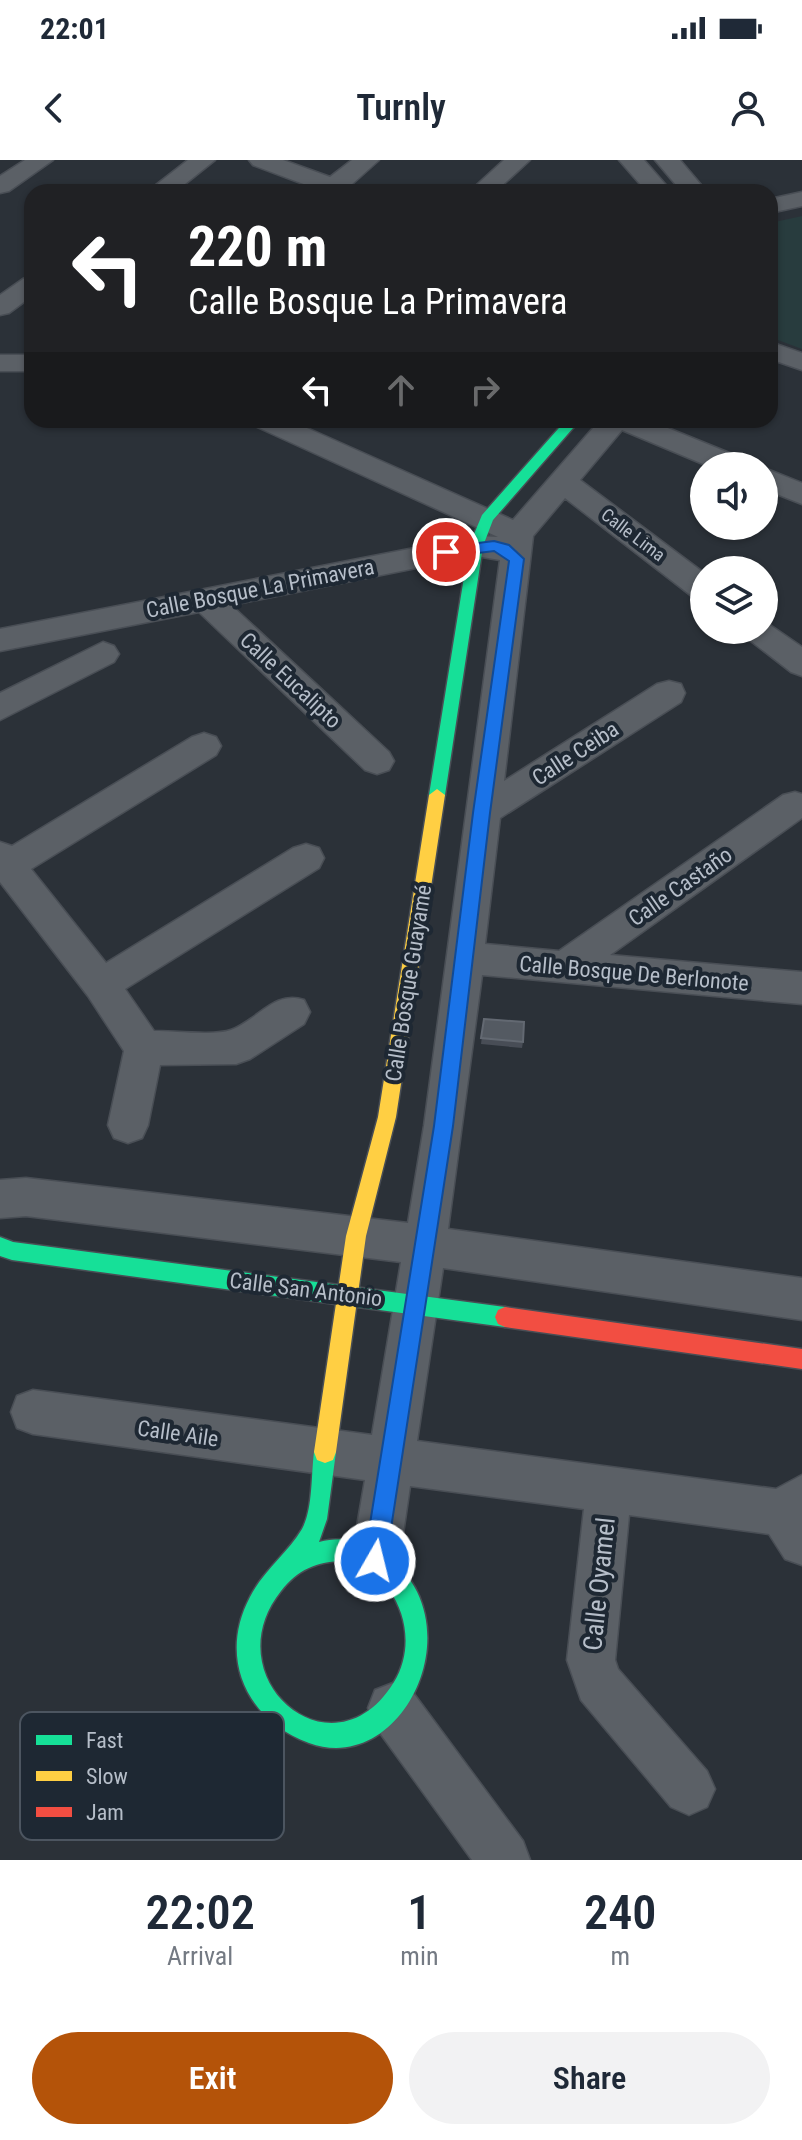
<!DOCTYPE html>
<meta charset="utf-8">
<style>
:root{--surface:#fff;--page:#f2f2f3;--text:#1f2937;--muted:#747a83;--accent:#b45309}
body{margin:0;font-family:"Roboto Condensed",sans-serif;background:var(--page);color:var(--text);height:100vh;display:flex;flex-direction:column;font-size:30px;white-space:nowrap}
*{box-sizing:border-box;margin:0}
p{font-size:26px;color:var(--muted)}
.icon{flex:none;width:44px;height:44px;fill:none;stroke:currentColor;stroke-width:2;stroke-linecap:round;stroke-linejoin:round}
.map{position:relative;height:1700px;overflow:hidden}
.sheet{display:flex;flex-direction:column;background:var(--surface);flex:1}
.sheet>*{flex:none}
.guide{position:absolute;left:24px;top:24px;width:754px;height:244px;border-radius:24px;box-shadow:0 2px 6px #0004;background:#202124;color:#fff;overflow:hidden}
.tools{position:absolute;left:690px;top:292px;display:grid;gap:16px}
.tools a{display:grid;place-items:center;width:88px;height:88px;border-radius:50%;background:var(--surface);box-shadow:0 2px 6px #0004;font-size:40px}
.pin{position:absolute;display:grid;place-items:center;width:68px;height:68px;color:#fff;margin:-34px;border:4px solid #fff;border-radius:50%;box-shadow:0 2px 8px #0007}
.me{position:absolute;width:88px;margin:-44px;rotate:8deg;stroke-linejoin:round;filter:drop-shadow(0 0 6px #0008)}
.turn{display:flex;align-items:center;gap:28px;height:168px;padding:0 32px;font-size:36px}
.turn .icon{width:104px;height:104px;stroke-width:2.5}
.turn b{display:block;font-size:56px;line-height:68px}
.lanes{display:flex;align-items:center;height:76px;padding:0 32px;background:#0003;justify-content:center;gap:40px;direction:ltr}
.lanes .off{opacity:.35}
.eta{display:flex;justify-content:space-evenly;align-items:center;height:136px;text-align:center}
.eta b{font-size:48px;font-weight:600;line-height:56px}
.action{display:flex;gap:16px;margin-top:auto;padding:16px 32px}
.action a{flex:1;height:92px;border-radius:48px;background:var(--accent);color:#fff;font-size:32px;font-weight:600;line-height:92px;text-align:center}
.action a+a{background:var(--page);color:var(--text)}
.status{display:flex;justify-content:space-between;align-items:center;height:56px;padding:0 40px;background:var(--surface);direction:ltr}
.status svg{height:22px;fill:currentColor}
header{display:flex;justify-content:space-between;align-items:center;height:104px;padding:0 32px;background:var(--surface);font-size:36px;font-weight:600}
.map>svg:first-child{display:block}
.green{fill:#283c3e}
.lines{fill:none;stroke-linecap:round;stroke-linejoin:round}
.street-casing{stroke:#494e55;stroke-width:3}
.fast-casing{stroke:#494e55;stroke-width:3}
.slow-casing{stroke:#494e55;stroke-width:3}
.jam-casing{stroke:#494e55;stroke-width:3}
.street{fill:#5b6066;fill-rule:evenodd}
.fast{fill:#16e098;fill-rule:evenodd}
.slow{fill:#ffcf43;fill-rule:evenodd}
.jam{fill:#f24e42;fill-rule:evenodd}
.wall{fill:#484d56}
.building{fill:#545a62;stroke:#636972;stroke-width:2}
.route{fill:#1a73e8;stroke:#114b97;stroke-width:2}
.labels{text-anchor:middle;stroke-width:8;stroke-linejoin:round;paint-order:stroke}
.far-street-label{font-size:18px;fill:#b6bec9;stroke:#1e2833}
.street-label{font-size:22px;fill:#b6bec9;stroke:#1e2833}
.near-street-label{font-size:26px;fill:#b6bec9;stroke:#1e2833}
.key{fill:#1e2833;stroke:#4c5560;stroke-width:2}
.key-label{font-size:22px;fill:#b6bec9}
</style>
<div class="status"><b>22:01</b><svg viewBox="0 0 49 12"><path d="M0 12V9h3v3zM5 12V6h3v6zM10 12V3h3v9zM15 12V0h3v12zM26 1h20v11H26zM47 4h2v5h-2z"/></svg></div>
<header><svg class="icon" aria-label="back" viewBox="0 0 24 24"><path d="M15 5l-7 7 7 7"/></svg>Turnly<svg class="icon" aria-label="person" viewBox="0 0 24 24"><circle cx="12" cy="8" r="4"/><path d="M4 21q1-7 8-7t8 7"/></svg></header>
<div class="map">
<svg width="802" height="1700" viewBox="0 0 802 1700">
<rect width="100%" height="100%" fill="#2b3138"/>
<path class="green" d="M802,56V189L770,177V63Z"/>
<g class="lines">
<defs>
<path id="street" d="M25,0H53L9,31L0,33V16Z
M188,0H215L175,32H147Z
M249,0H283L330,17L352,0H379L351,25L359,32H315L317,29L253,5Z
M504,0H530L495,32H469Z
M619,0H644L672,32H647Z
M655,0H680L707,32H682Z
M802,32V46L770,53V39Z
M32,116V136L9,153L0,155V135L23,119Z
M770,182L802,193V210L770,199Z
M0,195H32V211H0Z
M251,260H289L513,360L600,260H648L744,299L748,306H708L622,270L580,320L704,413V440L693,437L565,338L533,376L504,621L657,524L669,521L681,524L685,533L681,542L500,658L485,784L559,791L783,635L795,632L802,634V658L610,795L802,812V844L482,815L448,1069L802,1118V1160L443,1108L417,1281L776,1329L802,1315V1405L785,1399L769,1374L629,1355L615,1500L618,1509L707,1611L715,1629L707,1647L689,1655L671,1647L581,1540L567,1500L584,1349L410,1326L399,1401L392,1418L375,1425L358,1418L351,1401L365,1320L33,1274L17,1268L11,1252L17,1236L33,1230L372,1275L401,1102L26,1056L0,1058V1020L26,1018L408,1063L424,966L500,400L476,396L231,445L389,592L394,601L389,610L377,614L365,610L199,452L0,491V469L476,376L498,377L255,266Z
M764,308L802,323V344L764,329Z
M764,461L802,487V516L791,512L747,478L742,470H764Z
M103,482L114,486L119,494L114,502L0,560V533Z
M204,573L216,577L221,586L216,595L31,709L106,803L293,688L306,684L319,688L324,698L319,708L125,829L154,871C174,871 214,876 231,870C258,860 274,830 304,840L310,852L304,864L250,899L236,904L160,905L148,965L142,978L128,983L114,978L108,965L124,891L88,836L0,722V682L12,686L192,577Z
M393,1523L411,1530L523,1681L530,1700H472L375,1566L368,1548L375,1530Z"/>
<path id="fast" d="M566,260H580L493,360L483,386L445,635L443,639H431L429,635L469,386L482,355Z
M0,1077L13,1082L505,1147L512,1150L515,1157L512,1164L505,1167L12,1100L0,1096Z
M325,1281L333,1284L336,1292L327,1359L319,1382C342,1376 363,1380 383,1393C478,1458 405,1618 309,1583C246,1560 218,1497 250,1437C263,1411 287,1394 302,1369C313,1349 311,1315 314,1292L317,1284ZM344,1401C397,1411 422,1477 394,1522C333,1622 212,1518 281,1431C297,1410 317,1401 344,1401Z"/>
<path id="slow" d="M437,629L445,635L396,957L366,1076L336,1292L333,1300L325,1303L317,1300L314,1292L346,1076L378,957L429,635Z"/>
<path id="jam" d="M505,1147L802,1189V1209L505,1167L498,1164L495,1157L498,1150Z"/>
</defs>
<use href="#street" class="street-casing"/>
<use href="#fast" class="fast-casing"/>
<use href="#slow" class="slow-casing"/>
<use href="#jam" class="jam-casing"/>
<use href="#street" class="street"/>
<use href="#fast" class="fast"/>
<use href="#slow" class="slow"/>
<use href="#jam" class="jam"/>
</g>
<path class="wall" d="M484,859L523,882L522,888L481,884Z"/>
<path class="building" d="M484,859L524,862L523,882L481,878Z"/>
<path class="route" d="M494,381L509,385L524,399L490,653L453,966L386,1401L383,1409L375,1412L367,1409L364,1401L434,966L473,653L509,401L494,391L446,397L439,392L446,387Z"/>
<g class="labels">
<g class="far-street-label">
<text transform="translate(633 375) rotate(37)" y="6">Calle Lima</text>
</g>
<g class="street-label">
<text transform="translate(260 428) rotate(-11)" y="8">Calle Bosque La Primavera</text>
<text transform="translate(291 520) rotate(43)" y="8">Calle Eucalipto</text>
<text transform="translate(575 593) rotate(-33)" y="8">Calle Ceiba</text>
<text transform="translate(680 726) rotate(-35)" y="8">Calle Castaño</text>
<text transform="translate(634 813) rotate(5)" y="8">Calle Bosque De Berlonote</text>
<text transform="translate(408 823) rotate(-81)" y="8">Calle Bosque Guayamé</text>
<text transform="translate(306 1129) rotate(7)" y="8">Calle San Antonio</text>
<text transform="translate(178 1273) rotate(8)" y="8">Calle Aile</text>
</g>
<g class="near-street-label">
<text transform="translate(599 1424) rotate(-84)" y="9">Calle Oyamel</text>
</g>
</g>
<rect x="20" y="1552" width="264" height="128" rx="12" class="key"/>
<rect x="36" y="1575" width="36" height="10" fill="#16e098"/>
<rect x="36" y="1611" width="36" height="10" fill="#ffcf43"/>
<rect x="36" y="1647" width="36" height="10" fill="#f24e42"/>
<g class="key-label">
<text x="86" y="1588">Fast</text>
<text x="86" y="1624">Slow</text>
<text x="86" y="1660">Jam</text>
</g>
</svg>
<div class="tools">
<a><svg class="icon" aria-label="sound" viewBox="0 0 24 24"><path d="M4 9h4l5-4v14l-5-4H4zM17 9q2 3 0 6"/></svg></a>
<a><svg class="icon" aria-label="layers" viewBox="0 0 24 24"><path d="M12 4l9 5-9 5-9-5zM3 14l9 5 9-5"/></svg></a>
</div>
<div class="pin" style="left:446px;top:392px;background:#d93025"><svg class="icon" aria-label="arrive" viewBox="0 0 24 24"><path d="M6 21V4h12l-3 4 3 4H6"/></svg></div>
<svg class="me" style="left:375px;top:1401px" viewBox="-20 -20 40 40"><circle r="17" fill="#1a73e8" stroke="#fff" stroke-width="3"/><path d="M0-11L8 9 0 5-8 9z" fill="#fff"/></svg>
<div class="guide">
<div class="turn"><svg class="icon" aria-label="left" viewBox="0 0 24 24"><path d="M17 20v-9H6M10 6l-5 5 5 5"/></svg><div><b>220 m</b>Calle Bosque La Primavera</div></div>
<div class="lanes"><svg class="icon" aria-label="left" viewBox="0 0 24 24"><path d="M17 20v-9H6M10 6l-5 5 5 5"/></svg><svg class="icon off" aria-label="ahead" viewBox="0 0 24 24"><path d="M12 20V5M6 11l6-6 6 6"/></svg><svg class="icon off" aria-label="right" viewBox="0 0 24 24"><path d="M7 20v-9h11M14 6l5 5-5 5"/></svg></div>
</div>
</div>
<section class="sheet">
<div class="eta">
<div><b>22:02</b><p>Arrival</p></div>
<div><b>1</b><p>min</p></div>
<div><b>240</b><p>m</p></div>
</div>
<div class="action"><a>Exit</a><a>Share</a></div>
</section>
